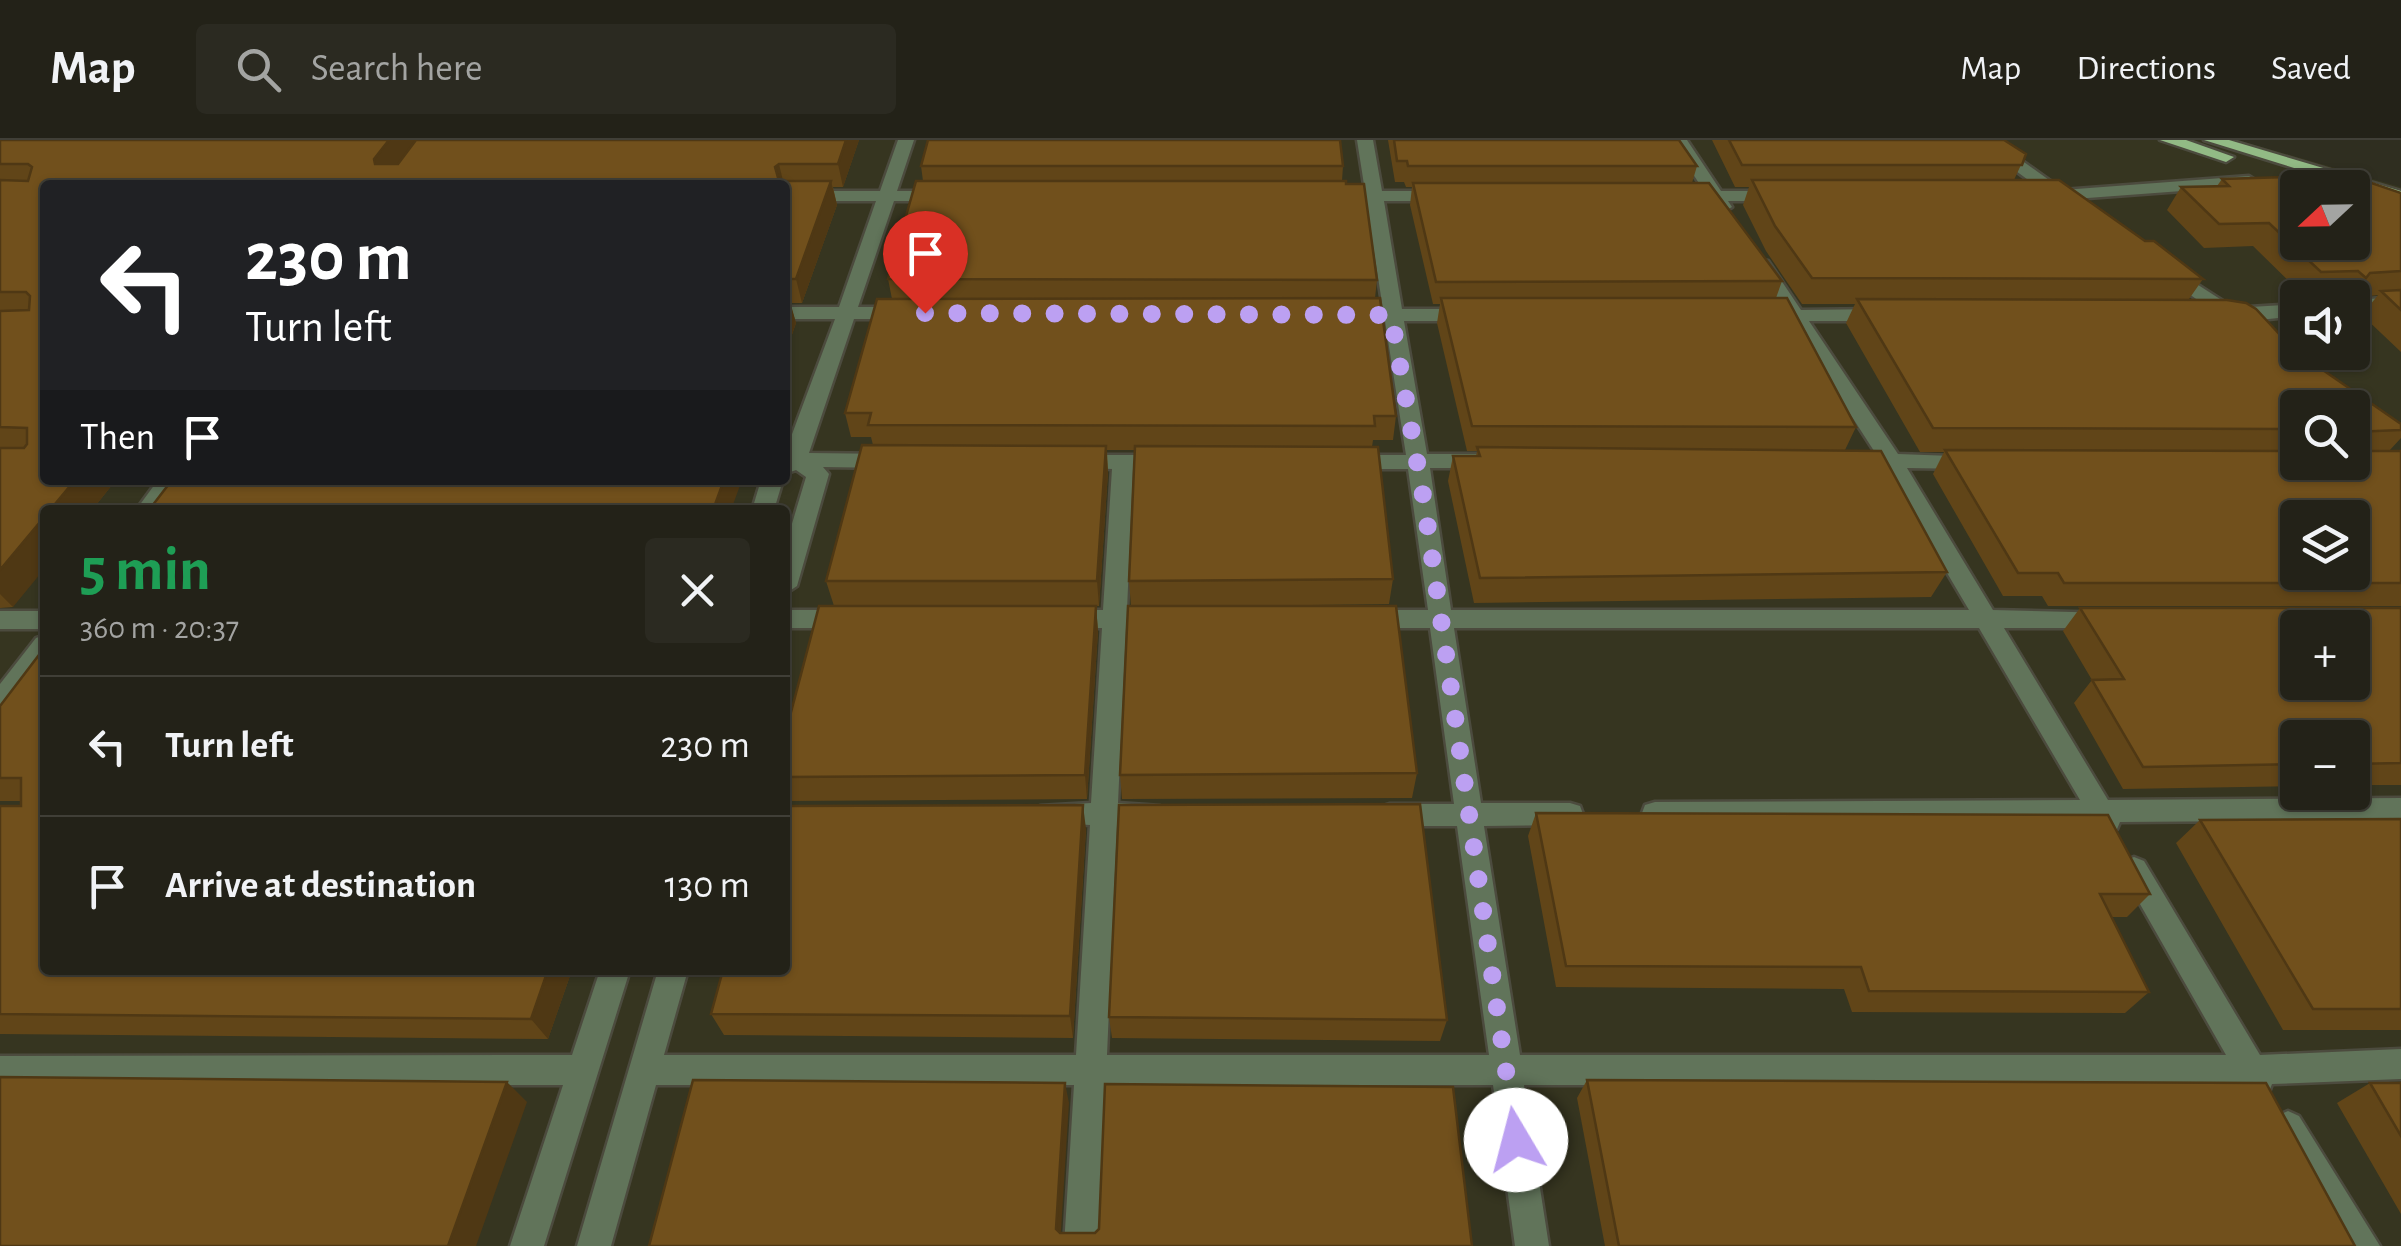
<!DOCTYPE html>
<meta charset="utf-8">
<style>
:root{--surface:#232218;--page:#2b2a21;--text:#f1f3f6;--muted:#a3a4a2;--line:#403f37}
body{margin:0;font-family:"Alegreya Sans",sans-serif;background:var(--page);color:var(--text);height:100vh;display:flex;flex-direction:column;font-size:38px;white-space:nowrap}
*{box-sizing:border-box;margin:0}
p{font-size:32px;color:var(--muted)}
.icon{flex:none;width:55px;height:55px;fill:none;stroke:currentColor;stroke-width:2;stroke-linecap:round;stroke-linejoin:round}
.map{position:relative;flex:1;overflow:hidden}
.details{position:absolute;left:40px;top:365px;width:750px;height:470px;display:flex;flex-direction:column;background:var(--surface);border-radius:10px;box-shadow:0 2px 8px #0004,0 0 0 2px var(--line)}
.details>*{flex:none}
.guide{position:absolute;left:40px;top:40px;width:750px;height:305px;border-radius:10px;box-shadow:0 2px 8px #0004,0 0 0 2px var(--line);background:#202124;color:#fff;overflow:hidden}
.needle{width:65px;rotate:248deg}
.controls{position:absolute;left:2280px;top:30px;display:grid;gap:20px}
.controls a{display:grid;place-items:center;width:90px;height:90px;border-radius:10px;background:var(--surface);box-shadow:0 2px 8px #0004,0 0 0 2px var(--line);font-size:50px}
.pin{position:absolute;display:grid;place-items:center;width:85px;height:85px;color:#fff;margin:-102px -42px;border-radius:50% 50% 50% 0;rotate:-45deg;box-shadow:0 0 10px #0007}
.pin .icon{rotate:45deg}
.me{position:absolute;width:110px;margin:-55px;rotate:352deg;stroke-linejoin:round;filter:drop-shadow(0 0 8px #0008)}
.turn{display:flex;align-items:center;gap:35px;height:210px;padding:0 40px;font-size:45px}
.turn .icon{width:130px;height:130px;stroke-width:2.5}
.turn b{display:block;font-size:70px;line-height:85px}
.then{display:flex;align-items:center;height:95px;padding:0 40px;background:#0003;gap:20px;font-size:38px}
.round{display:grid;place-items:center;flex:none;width:105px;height:105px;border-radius:10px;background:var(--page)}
.overview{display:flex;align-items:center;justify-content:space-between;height:170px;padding:0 40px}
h1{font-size:60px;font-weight:700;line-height:75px;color:#1e9e55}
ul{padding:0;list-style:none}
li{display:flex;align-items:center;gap:30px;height:140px;padding:0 40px;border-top:2px solid var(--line)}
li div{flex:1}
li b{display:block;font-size:38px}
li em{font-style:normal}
header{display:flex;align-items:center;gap:60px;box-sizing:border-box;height:140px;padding:0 50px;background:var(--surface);border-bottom:2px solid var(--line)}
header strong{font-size:48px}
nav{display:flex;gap:55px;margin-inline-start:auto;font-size:35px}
.search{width:700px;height:90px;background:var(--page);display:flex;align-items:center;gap:25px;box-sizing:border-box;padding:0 35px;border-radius:10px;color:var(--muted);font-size:38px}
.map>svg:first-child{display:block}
.built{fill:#363520;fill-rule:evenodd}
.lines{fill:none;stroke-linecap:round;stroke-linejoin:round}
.minor-casing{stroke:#4c4b3e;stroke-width:5}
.major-casing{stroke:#4c4b3e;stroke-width:5}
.minor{fill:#61745a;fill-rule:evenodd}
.major{fill:#92ba85;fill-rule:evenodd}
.wall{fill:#614518;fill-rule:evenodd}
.shaded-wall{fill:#4f3814}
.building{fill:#71501c;stroke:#4f3814;stroke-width:2.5;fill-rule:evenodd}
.route{stroke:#bca0f2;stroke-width:18;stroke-dasharray:0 32.4}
</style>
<header>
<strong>Map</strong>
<div class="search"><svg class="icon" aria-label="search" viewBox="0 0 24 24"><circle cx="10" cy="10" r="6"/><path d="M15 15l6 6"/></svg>Search here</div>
<nav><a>Map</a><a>Directions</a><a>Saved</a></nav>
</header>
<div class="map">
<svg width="2401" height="1106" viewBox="0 0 2401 1106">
<rect width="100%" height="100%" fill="#2f2e20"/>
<path class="built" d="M0,0H2238L2401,47V1106H0ZM45,45H785V340H45ZM2298,48H2352V102H2298ZM2298,158H2352V212H2298ZM2298,268H2352V322H2298ZM45,370H785V830H45ZM2298,378H2352V432H2298ZM2298,488H2352V542H2298ZM2298,598H2352V652H2298Z"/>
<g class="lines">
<defs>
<path id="minor" d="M898,0H914L897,51H945L954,56L945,61H894L858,167H908L917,173L908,179H854L809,313L891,314L902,321L891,328L823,327L829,334L797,446L785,454V407L806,337L796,330L785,334V313L835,179H785V167H839L876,61H785V51H880Z
M1357,0H1373L1382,51H1445L1454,56L1445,61H1384L1402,169H1473L1483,175L1473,181H1404L1427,314H1486L1497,321L1486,328H1430L1451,470H1969L1885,328H1856L1845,321L1856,314H1876L1790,181L1763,182L1753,176L1763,170H1782L1753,125L1762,120L1768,121L1801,170L1883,169L1893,175L1883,181H1809L1898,314L1979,317L1982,322L1979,327L1971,329L1907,328L1993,470L2113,473L2117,479L2105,488H2004L2108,660L2401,658V680L2120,682L2117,689L2107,692L2097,689L2093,682L1655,684L1645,681L1642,673L1645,665L1655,662L2080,660L1979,488H1454L1481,663H1570L1580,666L1583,674L1580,682L1570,685L1484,686L1520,915H2226L2120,729L2124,721L2134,717L2144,721L2260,915L2401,909V939L2272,944L2269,952L2258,956L2247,952L2243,945H1524L1549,1106H1515L1493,945H1105L1098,1106H1064L1074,945H656L611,1106H577L658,830H688L664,915H1076L1090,685L1040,682L1037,674L1040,666L1091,663L1102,488H1065L1053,479L1065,470H1103L1112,329L1068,327L1065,322L1076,315H1166L1177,322L1166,329H1133L1127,470H1160L1172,479L1160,488H1126L1118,663L1160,666L1163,674L1160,682L1117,685L1107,915H1489L1457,686H1390L1380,683L1377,675L1380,667L1390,664H1454L1430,488H1365L1353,479L1365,470H1428L1408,329H1346L1335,322L1346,315H1406L1385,181H1348L1338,175L1348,169H1383L1366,61H1335L1326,56L1335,51H1365Z
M1671,0H1687L1721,51H1780L1789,56L1780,61H1728L1732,67L1723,72L1711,61L1679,60V52L1704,51Z
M1974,0H1993L2063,50L2249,36L2257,41L2249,46L2074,59L2065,64L2039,60L2036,56L2043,51Z
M2167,125L2234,168L2298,164V176L2230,183L2161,134V126Z
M2401,157V169L2352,172V160Z
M158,340H181L159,370H136Z
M761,340H783L774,370H752Z
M785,470H850L862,479L850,488H785Z
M0,471H45V489H0Z
M45,495V522L9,569L0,572V544L36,498Z
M600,830H630L544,1106H510L563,945L0,946V916L572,915Z
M2288,971L2299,976L2380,1106H2344L2272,987L2277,976Z"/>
<path id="major" d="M2160,0H2186L2234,17L2226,22Z
M2204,0H2229L2401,51V61Z"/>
</defs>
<use href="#minor" class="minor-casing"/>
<use href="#major" class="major-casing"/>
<use href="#minor" class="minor"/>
<use href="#major" class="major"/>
</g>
<path class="wall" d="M0,0H859L843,47H833L837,65L802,163H790L796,183L785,215V45H45L116,340L92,370H45L13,467L0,468Z
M1388,0H1679L1697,26L1692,43L1782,141L1776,158L1856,287L1845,310L1947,432L1931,457L1474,463L1448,341L1453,316H1476L1477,311H1467L1437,183L1440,164H1433L1410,65L1412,47H1406L1404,42H1395Z
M1712,0H2004L2026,14L2014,40L2145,101L2203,139L2189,159L2294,210L2401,284V298L2389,311H2401V466H2048L2042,456H2003L1933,334L1944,312H1920L1846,183L1855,164H1802L1766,111L1743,65L1749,47H1735ZM2298,268H2352V322H2298Z
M921,26H1343L1342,41L1377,140L1375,158L1396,276L1393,300H1373L1372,307L1393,439L1389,464L1225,466L1417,633L1412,658L1122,659L1120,635L1131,466L1129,441L1135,310H1107L1108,332L1099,466H1096L1098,491L1087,659L785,661V595L834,466L826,441L873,305L871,297H851L845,273L892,159L888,139L923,41Z
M2222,39L2401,53V212L2362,175L2378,155L2352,158H2344L2340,155L2304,156L2253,106L2204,108L2167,70L2181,47L2217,46Z
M2080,468H2401V645H2352V598H2298V646L2123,649L2074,563L2092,540L2063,491Z
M45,507V830H572L548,899L0,894V666H21V661H0V566Z
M1536,673L2150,754L2127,777H2111L2149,852L2125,873L1852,872L1844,849L1556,847L1528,696Z
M2401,679V890H2283L2176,703L2200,680Z
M1086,689L1073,898L724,895L711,874Z
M1109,877L1447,880L1440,901L1112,898Z
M1587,940L2355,1106H1605L1577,958Z
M2370,943H2401V1074L2337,963Z"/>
<path class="shaded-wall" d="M389,0H418L386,43L375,24L374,19Z
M846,0H859L843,47L838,24Z
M779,24L784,45H780L775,27Z
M831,41L837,65L802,163L796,139Z
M789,158L796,183L785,215V170Z
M1106,306L1108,332L1099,466L1097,441Z
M75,340H116L92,370H50Z
M724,340H742L731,370H713Z
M45,376V428L13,467L0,454V430Z
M1096,466L1098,491L1087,659L1085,635Z
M1083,665L1086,689L1073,898L1070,876Z
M548,830H572L548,899L531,879Z
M507,942L527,962L476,1106H448Z
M1065,943L1069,963L1060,1106L1056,1089Z"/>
<path class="building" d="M0,0H389L374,19L375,24H398L416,0H846L838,24H779L775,27L779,41H831L796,139H785V45H45V340H75L50,370H45V376L0,430V308H24L27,304V288L0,287V171L29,170L30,156L26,152H0V40L28,41L32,27L28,24H0Z
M928,0H1340L1343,26H921Z
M1394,0H1679L1697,26H1408L1407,21H1397Z
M1729,0H2004L2026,14L2022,25H1742Z
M2348,35L2401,53V131L2370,133L2366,138L2358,131L2321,132L2269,83L2219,84L2181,47L2229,46L2222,39ZM2298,48H2352V102H2298Z
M1752,40H2059L2145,101H2154L2203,139L1812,138L1775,86Z
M916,41H1346V44H1364L1377,140L888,139Z
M1413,43H1709L1782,141L1436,142Z
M2401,150V170L2381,151Z
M1380,158L1396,276H1374L1375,286L868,285L871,273H845L877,159Z
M1441,158H1787L1856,287L1472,286Z
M1857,159L2227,160L2246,163L2256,169L2294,210L2401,284V290L2352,292V268H2298V289L1933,288Z
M862,305L1106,306L1097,441H826Z
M1135,306L1378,307L1393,439L1129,441Z
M1477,307L1881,311L1947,432L1480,438L1453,316H1480Z
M1945,310L2298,311V322H2352V311H2401V443H2064L2058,433H2018ZM2298,378H2352V432H2298Z
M172,340H724L713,370H149Z
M819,466H1096L1085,635L785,637V595Z
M1128,466H1396L1417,633L1120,635Z
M2080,468H2401V623L2352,624V598H2298V624L2143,627L2092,540L2124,539ZM2298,488H2352V542H2298Z
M45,507V830H548L531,879L0,874V666H21V638H0V566Z
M1420,664L1447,880L1109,877L1119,665Z
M1083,665L1070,876L711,874L723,830H785V666Z
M1536,673L2108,675L2150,754H2100L2149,852L1869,851L1861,827L1566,826Z
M2401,679V869H2313L2200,680Z
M0,937L507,942L448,1106H0Z
M693,940L1065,943L1056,1089L1060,1093H1095L1099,1089L1105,944L1453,947L1472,1106H649Z
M1587,940L2266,943L2355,1106H1619Z
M2370,943H2401V996Z"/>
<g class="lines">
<path class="route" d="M925,173L1391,175L1424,361L1516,1000"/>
</g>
</svg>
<div class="controls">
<a><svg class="needle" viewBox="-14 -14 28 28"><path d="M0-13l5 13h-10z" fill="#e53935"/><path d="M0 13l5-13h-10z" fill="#a3a4a2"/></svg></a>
<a><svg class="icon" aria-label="sound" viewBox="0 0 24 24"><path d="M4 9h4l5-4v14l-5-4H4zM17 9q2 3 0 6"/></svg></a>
<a><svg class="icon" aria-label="search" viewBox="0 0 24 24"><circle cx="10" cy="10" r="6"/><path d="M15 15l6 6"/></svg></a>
<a><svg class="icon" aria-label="layers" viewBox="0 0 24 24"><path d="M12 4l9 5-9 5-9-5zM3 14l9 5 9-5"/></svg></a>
<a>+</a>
<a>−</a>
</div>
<div class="pin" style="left:925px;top:173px;background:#d93025"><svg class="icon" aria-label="arrive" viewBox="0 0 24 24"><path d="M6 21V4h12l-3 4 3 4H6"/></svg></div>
<svg class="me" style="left:1516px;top:1000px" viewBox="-20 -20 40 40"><circle r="19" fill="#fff"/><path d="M0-13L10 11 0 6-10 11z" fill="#bca0f2"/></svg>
<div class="guide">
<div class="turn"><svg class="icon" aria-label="left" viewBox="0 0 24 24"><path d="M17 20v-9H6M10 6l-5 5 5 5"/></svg><div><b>230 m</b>Turn left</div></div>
<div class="then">Then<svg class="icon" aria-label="arrive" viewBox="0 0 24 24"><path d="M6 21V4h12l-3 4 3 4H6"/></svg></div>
</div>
<section class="details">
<div class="overview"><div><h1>5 min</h1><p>360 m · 20:37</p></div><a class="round"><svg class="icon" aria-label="close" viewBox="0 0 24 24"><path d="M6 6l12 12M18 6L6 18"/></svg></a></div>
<ul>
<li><svg class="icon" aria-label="left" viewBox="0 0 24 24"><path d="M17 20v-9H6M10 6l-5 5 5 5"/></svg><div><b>Turn left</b></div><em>230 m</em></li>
<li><svg class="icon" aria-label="arrive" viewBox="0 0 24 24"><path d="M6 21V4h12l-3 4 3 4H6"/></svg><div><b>Arrive at destination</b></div><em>130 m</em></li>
</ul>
</section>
</div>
